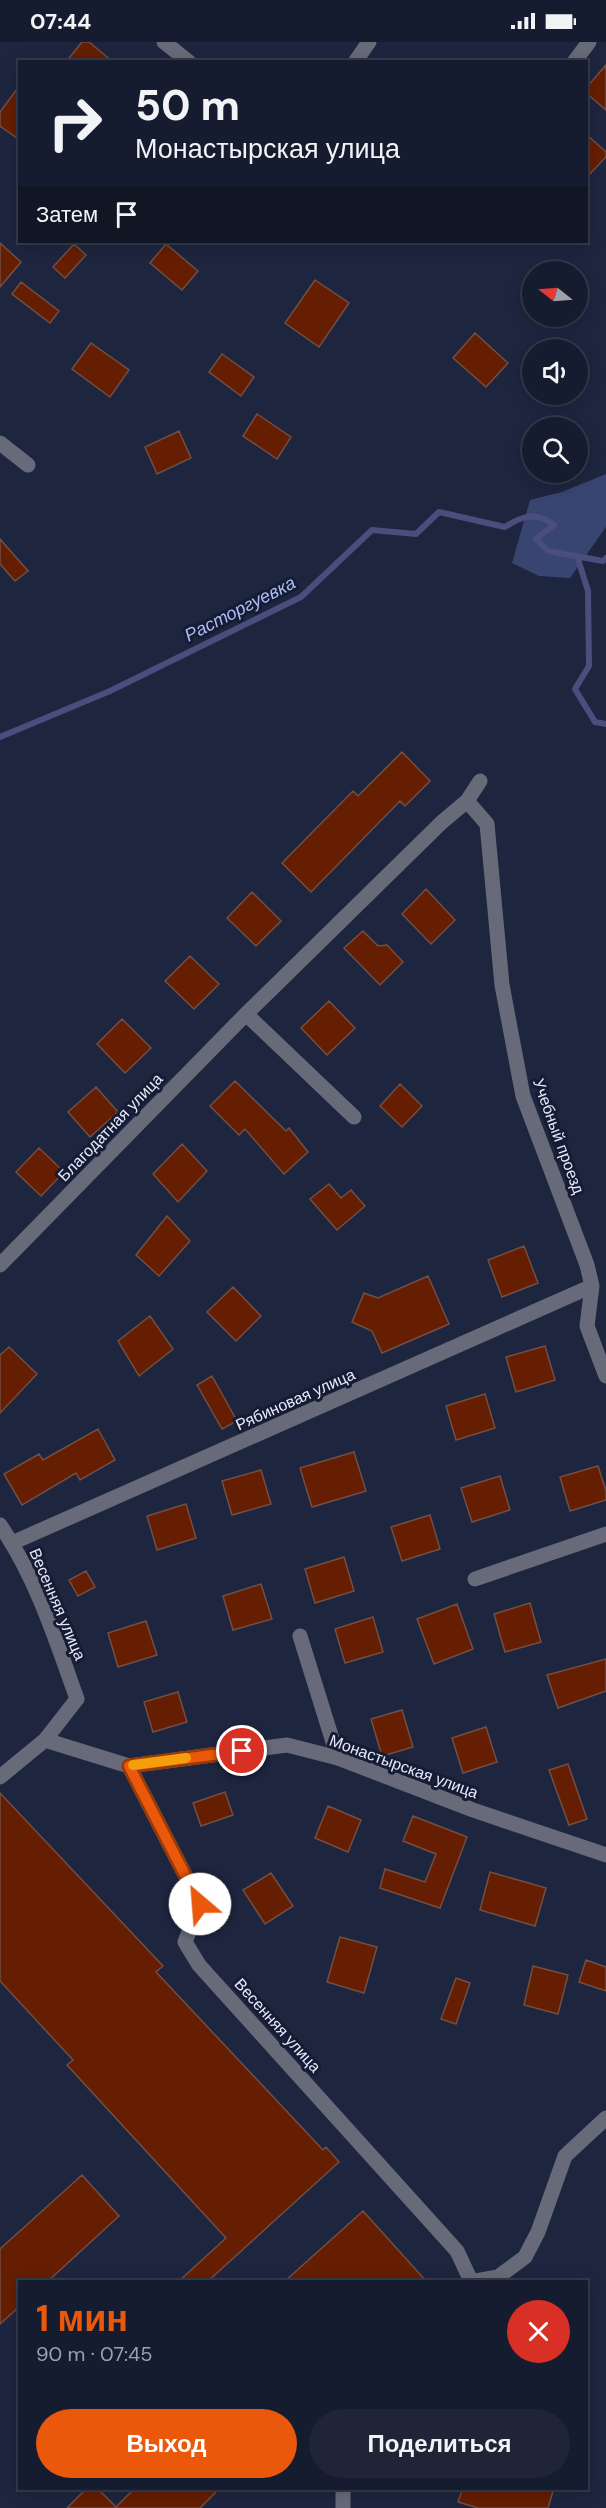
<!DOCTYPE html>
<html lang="ru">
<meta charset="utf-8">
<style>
:root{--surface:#161c2f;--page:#1f2537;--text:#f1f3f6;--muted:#9ea1aa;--line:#353a4b;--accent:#ea580c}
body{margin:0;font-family:"DM Sans",sans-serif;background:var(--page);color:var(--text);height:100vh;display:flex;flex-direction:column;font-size:22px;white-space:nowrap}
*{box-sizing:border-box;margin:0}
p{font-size:20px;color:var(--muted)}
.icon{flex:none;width:33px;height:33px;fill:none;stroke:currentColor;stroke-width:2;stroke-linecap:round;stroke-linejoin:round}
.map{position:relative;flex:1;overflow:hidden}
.panel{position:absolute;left:18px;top:2238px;width:570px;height:210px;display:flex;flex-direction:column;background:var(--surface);border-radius:0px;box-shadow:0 3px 15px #0003,0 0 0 2px var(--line)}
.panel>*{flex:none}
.guide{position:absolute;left:18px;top:18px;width:570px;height:183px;border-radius:0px;box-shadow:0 3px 15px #0003,0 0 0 2px var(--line);background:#161c2f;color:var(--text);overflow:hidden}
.needle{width:39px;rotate:287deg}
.fabs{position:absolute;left:522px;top:219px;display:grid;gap:12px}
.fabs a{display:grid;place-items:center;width:66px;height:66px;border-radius:50%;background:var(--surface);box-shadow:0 3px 15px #0003,0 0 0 2px var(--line);font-size:30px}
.pin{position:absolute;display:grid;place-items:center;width:51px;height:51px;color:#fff;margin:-26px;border:3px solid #fff;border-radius:50%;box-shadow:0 2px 6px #0007}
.me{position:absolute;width:66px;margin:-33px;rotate:333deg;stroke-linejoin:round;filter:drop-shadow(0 0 4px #0008)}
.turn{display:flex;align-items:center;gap:21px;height:126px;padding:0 18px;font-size:27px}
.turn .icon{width:78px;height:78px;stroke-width:2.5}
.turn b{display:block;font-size:42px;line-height:51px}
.then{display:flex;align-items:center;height:57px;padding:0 18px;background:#0003;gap:12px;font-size:22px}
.round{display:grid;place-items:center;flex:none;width:63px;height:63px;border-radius:32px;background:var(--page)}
.headline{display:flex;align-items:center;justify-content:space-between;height:102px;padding:0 18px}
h1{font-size:36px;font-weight:700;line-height:45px;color:var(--accent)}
.primary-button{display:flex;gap:12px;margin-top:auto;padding:12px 18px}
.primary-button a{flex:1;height:69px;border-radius:36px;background:var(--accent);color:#fff;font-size:24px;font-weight:700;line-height:69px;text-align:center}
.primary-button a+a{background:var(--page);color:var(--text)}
.status{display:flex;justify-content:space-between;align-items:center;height:42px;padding:0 30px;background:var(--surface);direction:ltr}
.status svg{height:16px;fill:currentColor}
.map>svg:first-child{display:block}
.green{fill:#384571}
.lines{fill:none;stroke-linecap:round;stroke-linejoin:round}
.stream{stroke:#4b4d7d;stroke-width:6}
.building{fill:#651e01;stroke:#714f44;stroke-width:1.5}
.street{stroke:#676b79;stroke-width:15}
.route-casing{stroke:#983908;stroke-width:15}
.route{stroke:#ea580c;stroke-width:10}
.slow{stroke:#f59e0b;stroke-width:10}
.labels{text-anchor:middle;stroke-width:6;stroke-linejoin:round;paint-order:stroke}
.street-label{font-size:16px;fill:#e5ebfc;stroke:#151c34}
.water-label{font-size:18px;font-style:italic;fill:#acbef7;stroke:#151c34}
</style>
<div class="status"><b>07:44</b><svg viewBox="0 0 49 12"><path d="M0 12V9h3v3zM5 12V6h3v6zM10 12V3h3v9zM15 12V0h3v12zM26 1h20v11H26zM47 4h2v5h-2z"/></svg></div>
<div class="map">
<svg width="606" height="2466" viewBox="0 0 606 2466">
<rect width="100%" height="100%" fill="#1e253f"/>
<path class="green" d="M606,432V485L570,536L539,534L512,521L530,458L562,450Z"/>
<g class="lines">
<path class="stream" d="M577,514L588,549L589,624L575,647L595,680L606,682
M0,695L110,649L301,555L372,488L416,492L439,470L505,485C522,474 536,469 554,483L536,497L548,509L603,519L606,516"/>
</g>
<path class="building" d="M82,0H89L113,20H66Z
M606,23V68L586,51V46Z
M20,43V98L0,84V70Z
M586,92L606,110V115L586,136Z
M0,201L21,220L0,245Z
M74,202L86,213L65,236L53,225Z
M166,202L198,229L182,248L150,221Z
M315,238L349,261L319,305L285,281Z
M21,240L59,269L50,281L12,252Z
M475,291L508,321L486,345L453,316Z
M91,301L129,328L110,355L72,327Z
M222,312L254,335L241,354L209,330Z
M257,372L291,395L277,417L243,394Z
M179,389L191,416L157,432L145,405Z
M0,497L28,529L15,539L0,522Z
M402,710L430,739L405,764L400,759L311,850L282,821L353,749L358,754Z
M426,847L455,878L431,902L402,872Z
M252,850L281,879L256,904L227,876Z
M363,889L378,904L387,903L403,920L380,943L344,906Z
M190,914L219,942L194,967L165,939Z
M329,959L355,986L327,1013L301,986Z
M122,977L151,1006L125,1031L97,1002Z
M235,1039L286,1089L289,1086L308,1110L284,1132L245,1087L239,1093L210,1064Z
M400,1042L422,1064L402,1085L380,1064Z
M96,1045L118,1070L90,1095L68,1070Z
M182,1102L207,1129L178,1160L153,1132Z
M39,1106L64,1130L41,1154L16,1130Z
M329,1142L341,1156L351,1148L365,1164L337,1188L310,1157Z
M167,1174L190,1199L159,1234L136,1213Z
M524,1204L538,1241L502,1255L488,1218Z
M428,1234L449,1282L382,1311L372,1289L352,1280L364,1251L378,1256Z
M233,1245L261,1274L236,1299L207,1270Z
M150,1274L173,1307L139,1334L118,1299Z
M545,1304L555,1338L516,1350L506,1315Z
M9,1305L37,1332L0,1371V1313Z
M212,1334L237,1379L222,1387L197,1343Z
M485,1352L495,1386L456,1398L446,1364Z
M98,1387L115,1418L80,1438L76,1431L22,1463L4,1432L39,1412L43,1418Z
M354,1410L366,1449L312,1465L300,1426Z
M598,1424L606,1449V1458L570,1469L560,1435Z
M261,1428L271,1462L232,1473L222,1439Z
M500,1434L510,1468L472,1480L461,1446Z
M186,1462L196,1496L157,1508L147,1474Z
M430,1473L440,1507L402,1519L391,1485Z
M344,1515L354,1549L315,1561L305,1527Z
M86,1529L95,1545L78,1554L69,1538Z
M261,1542L272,1577L233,1588L223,1554Z
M530,1561L541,1600L505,1610L494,1572Z
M457,1562L473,1607L434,1622L417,1577Z
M373,1575L383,1610L345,1621L335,1587Z
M146,1579L157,1613L118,1625L108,1591Z
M606,1617V1649L558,1666L547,1633Z
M178,1650L187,1680L153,1690L144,1660Z
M402,1668L413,1705L382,1714L371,1677Z
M486,1685L497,1720L463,1731L452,1696Z
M568,1722L587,1777L569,1783L549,1728Z
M225,1750L233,1773L201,1784L193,1761Z
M0,1751L163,1924L156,1930L323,2108L326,2105L339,2120L207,2240H178L226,2196L67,2023L73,2018L0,1939Z
M328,1764L361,1778L348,1810L315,1796Z
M413,1774L467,1795L440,1866L380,1846L385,1827L425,1840L436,1812L403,1799Z
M490,1830L546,1846L535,1884L480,1868Z
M271,1831L293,1864L265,1882L243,1848Z
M340,1895L377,1905L364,1951L327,1940Z
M586,1918L606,1925V1949L579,1940Z
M533,1924L568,1933L558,1972L524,1963Z
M456,1936L470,1941L456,1982L441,1977Z
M82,2133L119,2174L47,2240H20V2264L0,2282V2207Z
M363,2169L427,2240H284Z
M87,2446H97L116,2465L135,2446H220L200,2466H67Z
M463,2446H554L548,2466H478L458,2460Z"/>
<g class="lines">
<path class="street" d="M164,0L189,20
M355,20L369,0
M574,20L589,0
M0,401L28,423
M467,759L487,782L502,943L523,1054L587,1223L592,1244L587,1284L606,1334
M246,972L354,1075
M0,1223L246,972L442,780L467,759L480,739
M0,1483C36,1535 56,1598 77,1657L45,1698L0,1735
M12,1501L592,1244
M475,1537L606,1492
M300,1594L338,1716
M45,1698L129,1724L287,1703L338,1716L473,1768L606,1813
M129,1724L200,1862L185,1900L199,1923L457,2209L471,2239
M470,2240L498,2235L525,2215L538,2190L565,2114L606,2076
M343,2466V2446"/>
</g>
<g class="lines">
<defs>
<path id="route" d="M200,1862L129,1724L242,1709"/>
</defs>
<use href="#route" class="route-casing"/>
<use href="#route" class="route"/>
<path class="slow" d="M133,1723L186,1716"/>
</g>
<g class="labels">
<g class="street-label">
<text transform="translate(110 1085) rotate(-46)" y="6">Благодатная улица</text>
<text transform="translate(559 1094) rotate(70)" y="6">Учебный проезд</text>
<text transform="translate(295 1357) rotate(-24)" y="6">Рябиновая улица</text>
<text transform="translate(58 1562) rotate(67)" y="6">Весенняя улица</text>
<text transform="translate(404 1724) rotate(20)" y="6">Монастырская улица</text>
<text transform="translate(278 1983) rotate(48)" y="6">Весенняя улица</text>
</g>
<g class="water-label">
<text transform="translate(240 567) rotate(-27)" y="6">Расторгуевка</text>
</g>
</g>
</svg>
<div class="fabs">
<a><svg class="needle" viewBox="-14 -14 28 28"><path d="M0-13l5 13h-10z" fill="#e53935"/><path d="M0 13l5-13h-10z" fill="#9ea1aa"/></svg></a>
<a><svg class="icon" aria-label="sound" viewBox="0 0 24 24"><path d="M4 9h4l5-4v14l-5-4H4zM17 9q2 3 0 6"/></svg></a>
<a><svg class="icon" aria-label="search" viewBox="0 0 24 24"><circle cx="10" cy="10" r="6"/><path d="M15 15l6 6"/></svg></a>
</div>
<div class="pin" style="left:242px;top:1709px;background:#d93025"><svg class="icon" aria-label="arrive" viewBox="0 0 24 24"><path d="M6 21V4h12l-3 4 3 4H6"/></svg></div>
<svg class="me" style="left:200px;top:1862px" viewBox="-20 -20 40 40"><circle r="19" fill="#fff"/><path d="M0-13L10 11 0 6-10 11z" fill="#ea580c"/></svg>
<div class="guide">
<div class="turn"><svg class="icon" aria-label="right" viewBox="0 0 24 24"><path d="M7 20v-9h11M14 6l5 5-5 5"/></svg><div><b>50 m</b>Монастырская улица</div></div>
<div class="then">Затем<svg class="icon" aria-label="arrive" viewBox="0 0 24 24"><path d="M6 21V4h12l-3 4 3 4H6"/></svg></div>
</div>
<section class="panel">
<div class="headline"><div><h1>1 мин</h1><p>90 m · 07:45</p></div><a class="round" style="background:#d93025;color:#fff"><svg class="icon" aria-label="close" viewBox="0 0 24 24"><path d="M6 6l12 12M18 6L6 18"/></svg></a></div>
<div class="primary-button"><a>Выход</a><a>Поделиться</a></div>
</section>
</div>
